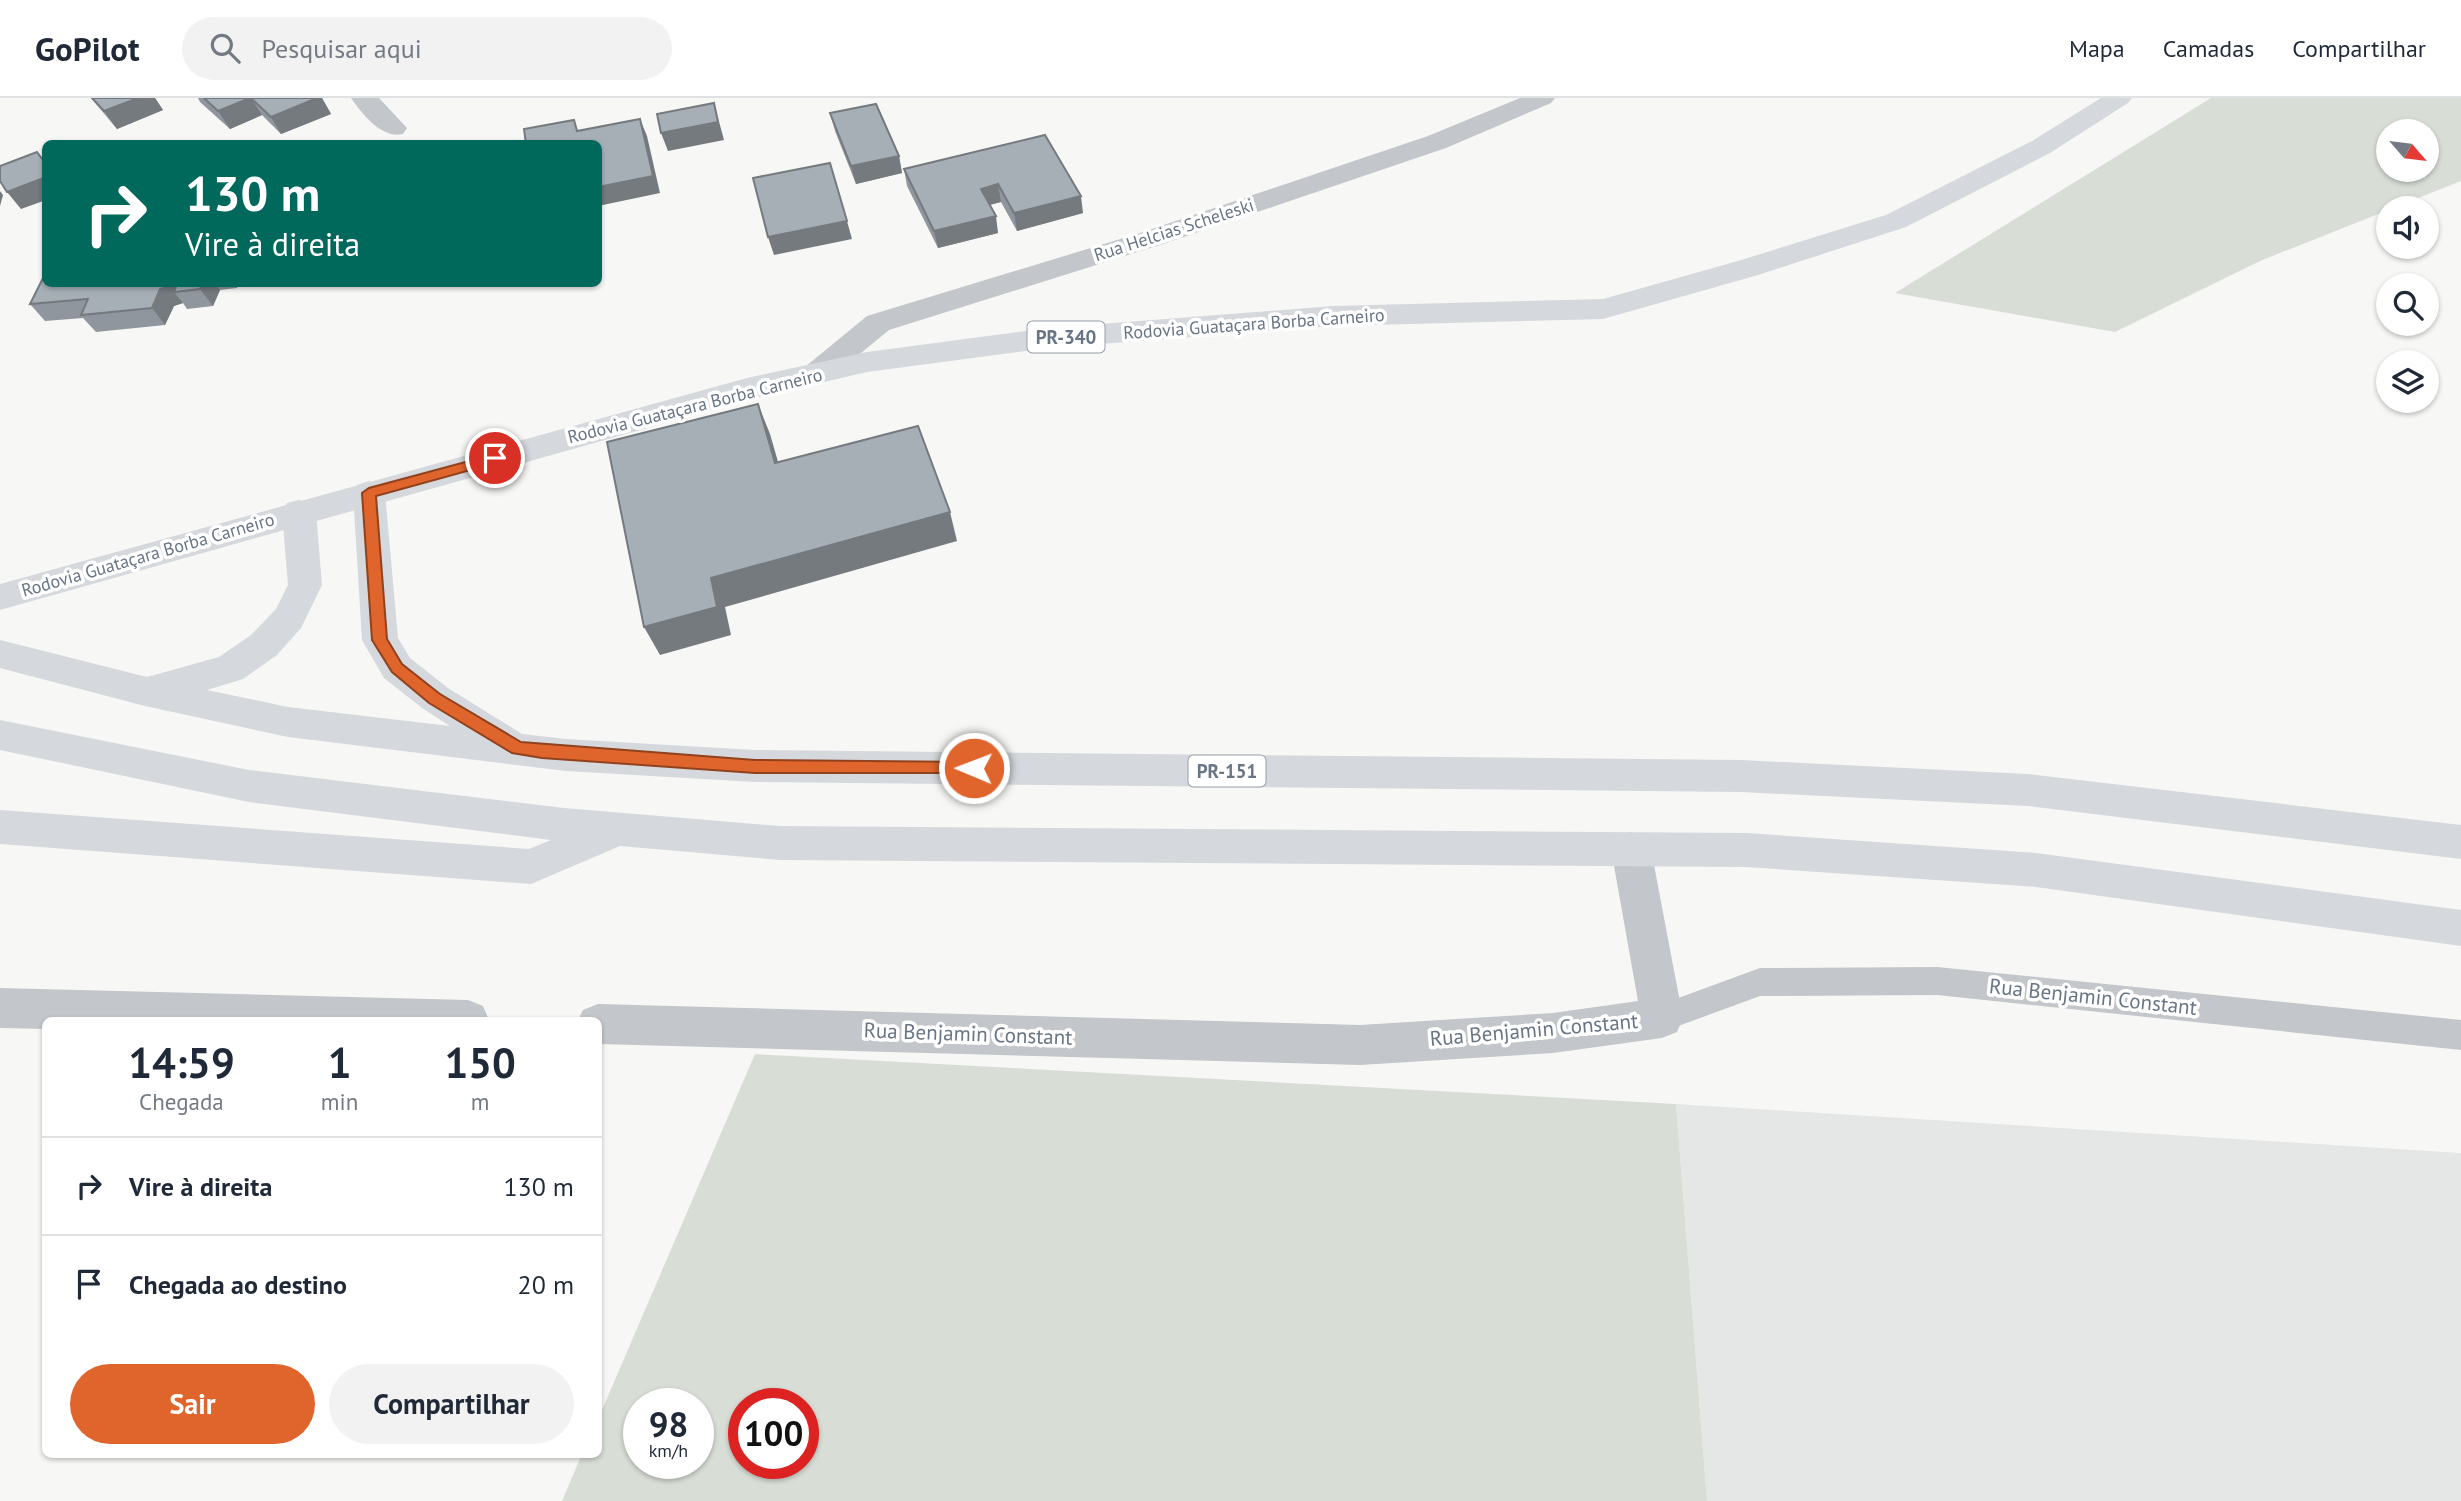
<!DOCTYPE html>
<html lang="pt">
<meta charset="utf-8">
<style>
:root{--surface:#fff;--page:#f2f2f3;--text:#1f2937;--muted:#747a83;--line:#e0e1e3;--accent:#df652d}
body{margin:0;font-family:"PT Sans",sans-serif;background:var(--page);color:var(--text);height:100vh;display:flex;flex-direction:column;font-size:26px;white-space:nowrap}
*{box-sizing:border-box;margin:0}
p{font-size:23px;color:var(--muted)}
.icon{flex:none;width:38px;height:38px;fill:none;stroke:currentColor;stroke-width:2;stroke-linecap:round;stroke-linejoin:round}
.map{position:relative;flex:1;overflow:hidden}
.side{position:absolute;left:42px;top:919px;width:560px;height:441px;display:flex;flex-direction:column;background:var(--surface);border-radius:10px;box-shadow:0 2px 5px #0004}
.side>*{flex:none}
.top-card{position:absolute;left:42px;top:42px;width:560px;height:147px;border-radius:10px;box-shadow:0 2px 5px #0004;background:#00695c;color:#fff;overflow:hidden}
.needle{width:46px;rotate:118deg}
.controls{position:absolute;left:2376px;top:21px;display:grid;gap:14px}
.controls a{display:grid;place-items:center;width:63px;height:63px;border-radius:50%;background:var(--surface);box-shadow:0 2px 5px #0004;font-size:35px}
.speed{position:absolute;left:623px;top:1290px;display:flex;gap:14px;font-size:35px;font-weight:700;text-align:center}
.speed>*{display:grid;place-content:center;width:91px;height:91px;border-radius:50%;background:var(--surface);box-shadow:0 2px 5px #0004;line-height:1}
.speed small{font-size:18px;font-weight:400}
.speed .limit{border:10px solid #d22;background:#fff;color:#111}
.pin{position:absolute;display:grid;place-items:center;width:60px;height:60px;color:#fff;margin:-30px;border:4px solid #fff;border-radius:50%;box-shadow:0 2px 7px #0007}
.me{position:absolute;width:77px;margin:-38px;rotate:271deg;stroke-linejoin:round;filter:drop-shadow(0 0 5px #0008)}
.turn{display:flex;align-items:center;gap:24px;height:147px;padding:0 28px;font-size:32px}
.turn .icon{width:91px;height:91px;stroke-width:2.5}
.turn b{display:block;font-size:49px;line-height:60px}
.eta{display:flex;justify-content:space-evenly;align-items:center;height:119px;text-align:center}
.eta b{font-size:42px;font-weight:800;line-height:49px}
.button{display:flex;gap:14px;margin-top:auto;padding:14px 28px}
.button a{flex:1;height:80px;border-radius:42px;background:var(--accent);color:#fff;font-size:28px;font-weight:800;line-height:80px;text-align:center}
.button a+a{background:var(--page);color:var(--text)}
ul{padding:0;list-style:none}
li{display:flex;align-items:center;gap:21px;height:98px;padding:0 28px;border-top:2px solid var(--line)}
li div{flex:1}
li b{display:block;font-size:26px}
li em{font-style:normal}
header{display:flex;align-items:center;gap:42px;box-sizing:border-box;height:98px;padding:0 35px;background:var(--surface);border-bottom:2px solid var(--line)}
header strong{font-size:33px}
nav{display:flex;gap:38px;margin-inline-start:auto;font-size:24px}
.search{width:490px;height:63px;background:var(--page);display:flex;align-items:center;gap:18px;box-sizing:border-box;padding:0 24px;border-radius:38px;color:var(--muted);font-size:26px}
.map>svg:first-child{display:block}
.built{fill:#e5e6e6}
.green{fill:#d8ded6;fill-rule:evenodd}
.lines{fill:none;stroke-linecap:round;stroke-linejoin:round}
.service{fill:#c3c6ca;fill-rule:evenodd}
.minor{fill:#c3c6ca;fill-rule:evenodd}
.primary{fill:#d5d8dd;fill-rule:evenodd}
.motorway{fill:#d5d8dd;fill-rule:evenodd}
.wall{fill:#90969d}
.shaded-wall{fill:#757a7f}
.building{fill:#a7afb6;stroke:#757a7f;stroke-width:2}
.route{fill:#df652d;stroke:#91421d;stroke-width:2}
.labels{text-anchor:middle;stroke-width:7;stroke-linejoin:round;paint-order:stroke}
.far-street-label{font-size:18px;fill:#677585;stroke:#fff}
.shield{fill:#fff;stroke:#959eaa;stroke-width:2}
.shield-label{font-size:19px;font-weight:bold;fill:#677585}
.street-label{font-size:21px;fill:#677585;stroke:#fff}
</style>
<header>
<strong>GoPilot</strong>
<div class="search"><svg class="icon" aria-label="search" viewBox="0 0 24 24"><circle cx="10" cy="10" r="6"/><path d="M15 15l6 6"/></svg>Pesquisar aqui</div>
<nav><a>Mapa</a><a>Camadas</a><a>Compartilhar</a></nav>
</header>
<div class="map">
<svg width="2461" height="1403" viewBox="0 0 2461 1403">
<rect width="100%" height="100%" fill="#f7f7f5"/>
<path class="built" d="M1676,1006L2461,1055V1403H1707Z"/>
<path class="green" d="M2211,0H2461V83L2260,163L2115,234L1895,195ZM2389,33H2427V72H2389Z
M755,956L1676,1006L1707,1403H562L582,1356H598L599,1319ZM639,1306H698V1365H639ZM744,1306H803V1365H744Z"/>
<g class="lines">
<path class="service" d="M1937,869L2461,922V952L1937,897L1760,898L1662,934L1651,930L1647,920L1651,910L1760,870Z"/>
<path class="minor" d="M351,0H379L407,30L403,36C382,41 363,17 351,0Z
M1520,0H1555L1551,5L1446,50L1160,147L889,232L827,283L816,286L805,283L801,276L805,269L867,218L1140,135L1428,38Z
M1631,734L1645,739L1651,751L1683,920L1677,934L1662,940L1553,955L1360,967L598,946V922H578L583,912L598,906L1360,927L1553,915L1638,903L1611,751L1617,739Z
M0,890L468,902L483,908L489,922H46V931L0,930Z"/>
<path class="primary" d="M2101,0H2132L2128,5L2050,55L1906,129L1758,177L1603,221L1333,228L1049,250L867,274L747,302L0,512V486L747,280L867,254L1049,230L1333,208L1603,201L1738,163L1886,117L2032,43Z"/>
<path class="motorway" d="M369,383L381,387L385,395L398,540L410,560L448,590L522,636L566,641L755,652L1741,662L2028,676L2461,727V761L2028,708L1741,694L755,684L566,673L288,639L145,608L0,570V542L147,579L219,559L251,537L276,511L288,487L282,414L287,405L299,402L311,405L316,414L322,487L301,530L277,557L243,581L207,592L288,609L450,628L422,610L384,580L362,542L353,395L357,387Z
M0,622L249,672L564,710L780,728L1746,735L2036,755L2461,812V848L2036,789L1746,769L780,762L620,748L531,786L0,746V712L529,751L551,742L249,704L0,652Z"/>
</g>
<path class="wall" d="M91,0H155L163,12L117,31Z
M198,0H322L331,16L281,36L262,17L230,31L200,4Z
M830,15L899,58L902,75L856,86L835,33Z
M1045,37L1083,115L1017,133L1001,104L990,107L998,135L938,150L907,88L904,71Z
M46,186H239L237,190L220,192L213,208L187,211L183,205L174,208L165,227L96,234L83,220L45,223L30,206Z"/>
<path class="shaded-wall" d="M138,0H155L163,12L117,31L104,13Z
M251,0L262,17L230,31L218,13Z
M317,0H322L331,16L281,36L271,19Z
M714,5L724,42L668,53L661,35Z
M640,21L647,38L660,95L598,108V89Z
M899,58L902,75L856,86L851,68Z
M46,79V102L21,111L7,94Z
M998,86L1001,104L984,108L981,91Z
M0,93L3,97L0,108Z
M1081,98L1083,115L1017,133L1014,115Z
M996,118L998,135L938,150L934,133Z
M847,123L852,141L774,157L768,139Z
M177,186L174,194L183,205L174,208L165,227L152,210L160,191Z
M202,186H215L220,192L213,208L200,191Z
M758,306L770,336L787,395L775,365Z
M950,414L957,443L725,509L731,537L660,557L644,529L711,480Z"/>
<path class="building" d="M92,0H138L104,13Z
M204,0H250L218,13Z
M251,0H317L271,19Z
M714,5L718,24L661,35L657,16Z
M876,6L899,58L851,68L830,15Z
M640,21L653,78L598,89V46H526L524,31L574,22L577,33Z
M1045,37L1081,98L1014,115L998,86L981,91L996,118L934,133L904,71Z
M37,54L46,66V79L7,94L0,83V68Z
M830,65L847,123L768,139L753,80Z
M46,174V186H202L200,191L174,194L177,186L160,191L152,210L81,217L88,201L30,206Z
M758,306L775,365L918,328L950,414L711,480L717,509L644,529L607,344Z"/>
<path class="route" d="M495,356L502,360L500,364L376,398L387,541L402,566L440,596L521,644L755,662L974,664L982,670L980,675H755L542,660L512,655L429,605L392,574L372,542L362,395L369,390Z"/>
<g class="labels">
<g class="far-street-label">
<text transform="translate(1174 132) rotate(-18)" y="6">Rua Helcias Scheleski</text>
<text transform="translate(1254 226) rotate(-4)" y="6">Rodovia Guataçara Borba Carneiro</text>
<text transform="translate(695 308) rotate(-14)" y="6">Rodovia Guataçara Borba Carneiro</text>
<text transform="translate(148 457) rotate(-16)" y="6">Rodovia Guataçara Borba Carneiro</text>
</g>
<g class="shield">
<rect x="1027.5" y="223.5" width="77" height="31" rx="5"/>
<rect x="1188.5" y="657.5" width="77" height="31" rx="5"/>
</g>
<g class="shield-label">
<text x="1066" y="246">PR-340</text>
<text x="1227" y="680">PR-151</text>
</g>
<g class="street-label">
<text transform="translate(2093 899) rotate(6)" y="7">Rua Benjamin Constant</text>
<text transform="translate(1534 932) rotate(-5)" y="7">Rua Benjamin Constant</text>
<text transform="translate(968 936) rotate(2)" y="7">Rua Benjamin Constant</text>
</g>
</g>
</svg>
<div class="controls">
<a><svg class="needle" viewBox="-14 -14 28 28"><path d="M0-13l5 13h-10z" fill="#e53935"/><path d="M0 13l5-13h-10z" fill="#747a83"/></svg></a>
<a><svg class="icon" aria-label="sound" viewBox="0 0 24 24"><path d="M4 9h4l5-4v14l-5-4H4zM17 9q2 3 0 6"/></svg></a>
<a><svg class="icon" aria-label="search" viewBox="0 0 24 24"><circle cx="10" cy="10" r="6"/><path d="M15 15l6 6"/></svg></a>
<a><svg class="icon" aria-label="layers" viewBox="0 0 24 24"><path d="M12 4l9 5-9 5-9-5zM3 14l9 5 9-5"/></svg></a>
</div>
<div class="speed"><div>98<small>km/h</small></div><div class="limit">100</div></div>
<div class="pin" style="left:495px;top:360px;background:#d93025"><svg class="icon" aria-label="arrive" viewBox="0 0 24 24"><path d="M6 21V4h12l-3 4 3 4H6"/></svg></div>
<svg class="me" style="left:974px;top:670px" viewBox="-20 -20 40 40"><circle r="17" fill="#df652d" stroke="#fff" stroke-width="3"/><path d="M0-11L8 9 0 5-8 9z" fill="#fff"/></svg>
<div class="top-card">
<div class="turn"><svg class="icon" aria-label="right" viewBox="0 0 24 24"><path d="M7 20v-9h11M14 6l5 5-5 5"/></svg><div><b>130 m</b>Vire à direita</div></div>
</div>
<section class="side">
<div class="eta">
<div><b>14:59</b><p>Chegada</p></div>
<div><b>1</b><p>min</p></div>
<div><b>150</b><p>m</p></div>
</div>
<ul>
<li><svg class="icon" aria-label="right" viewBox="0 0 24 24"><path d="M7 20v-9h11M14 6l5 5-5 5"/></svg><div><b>Vire à direita</b></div><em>130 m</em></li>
<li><svg class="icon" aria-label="arrive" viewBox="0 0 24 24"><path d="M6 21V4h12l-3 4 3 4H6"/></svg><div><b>Chegada ao destino</b></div><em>20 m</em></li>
</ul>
<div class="button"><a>Sair</a><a>Compartilhar</a></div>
</section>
</div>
